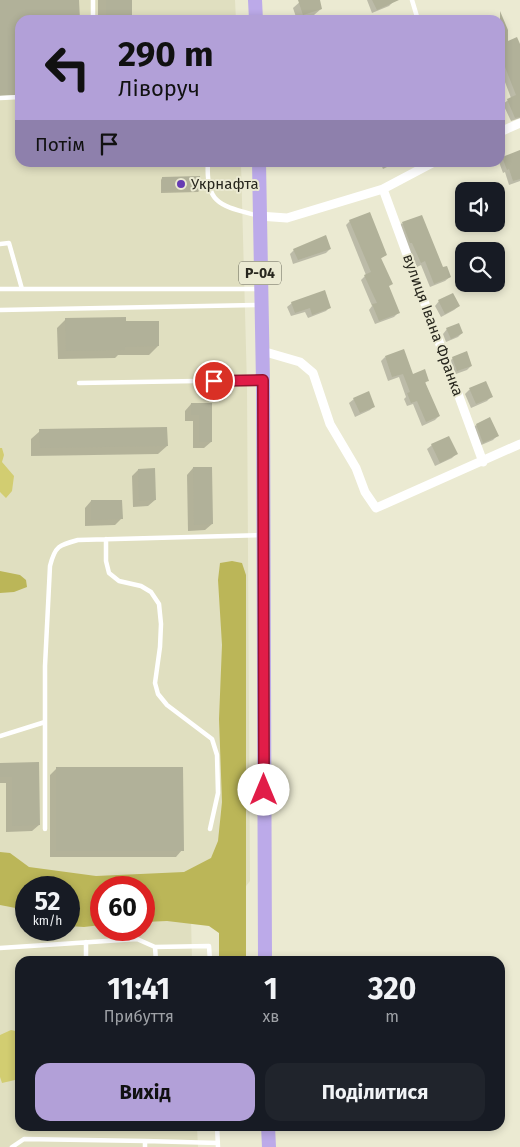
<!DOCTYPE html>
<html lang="uk">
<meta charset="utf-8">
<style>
:root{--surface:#171b24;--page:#20242c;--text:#f1f3f6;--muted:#9ea1a6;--accent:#b2a0d8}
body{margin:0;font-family:"Fira Sans",sans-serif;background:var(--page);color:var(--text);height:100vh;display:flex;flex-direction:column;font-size:19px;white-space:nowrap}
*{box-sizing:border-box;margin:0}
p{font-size:16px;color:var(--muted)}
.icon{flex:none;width:28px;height:28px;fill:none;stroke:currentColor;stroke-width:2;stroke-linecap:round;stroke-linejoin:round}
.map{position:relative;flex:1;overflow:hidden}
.side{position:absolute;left:15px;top:956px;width:490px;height:175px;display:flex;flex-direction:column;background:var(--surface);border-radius:15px;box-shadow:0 2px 8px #0003}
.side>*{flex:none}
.guide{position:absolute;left:15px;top:15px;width:490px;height:152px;border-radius:15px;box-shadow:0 2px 8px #0003;background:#b2a0d8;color:#111;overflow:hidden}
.buttons{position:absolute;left:455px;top:182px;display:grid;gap:10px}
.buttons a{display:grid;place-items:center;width:50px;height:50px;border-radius:10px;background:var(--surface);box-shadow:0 2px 8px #0003;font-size:25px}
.speed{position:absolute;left:15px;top:876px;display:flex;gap:10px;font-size:25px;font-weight:700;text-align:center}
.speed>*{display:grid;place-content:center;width:65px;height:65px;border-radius:50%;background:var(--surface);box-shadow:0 2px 8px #0003;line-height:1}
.speed small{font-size:12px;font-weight:400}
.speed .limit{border:8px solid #d22;background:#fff;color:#111}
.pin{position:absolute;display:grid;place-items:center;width:42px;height:42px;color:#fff;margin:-21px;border:2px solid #fff;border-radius:50%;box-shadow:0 1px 5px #0007}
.me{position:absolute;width:55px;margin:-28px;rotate:0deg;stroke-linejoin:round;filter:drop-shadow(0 0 4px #0008)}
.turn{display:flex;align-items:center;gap:18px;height:105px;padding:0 20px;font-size:22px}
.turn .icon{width:65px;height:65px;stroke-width:2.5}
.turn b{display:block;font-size:35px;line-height:42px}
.then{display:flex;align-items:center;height:48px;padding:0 20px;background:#0003;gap:10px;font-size:19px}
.eta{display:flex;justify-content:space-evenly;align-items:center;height:85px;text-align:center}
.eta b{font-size:30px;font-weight:700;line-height:35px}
.primary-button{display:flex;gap:10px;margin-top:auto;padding:10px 20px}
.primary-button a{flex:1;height:58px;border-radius:15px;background:var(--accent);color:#111;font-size:20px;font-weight:700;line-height:58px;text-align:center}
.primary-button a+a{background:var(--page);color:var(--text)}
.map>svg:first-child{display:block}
.built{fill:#e0dfc0;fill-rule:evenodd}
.green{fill:#d2cd71}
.forest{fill:#bbb658}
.shadow{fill:#0003}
.building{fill:#b1b199}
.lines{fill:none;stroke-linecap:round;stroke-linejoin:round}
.lane{stroke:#fff;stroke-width:4.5}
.street{stroke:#fff;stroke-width:9}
.primary{stroke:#bcaae9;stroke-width:14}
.route-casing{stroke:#92132f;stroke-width:12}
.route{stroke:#e11d48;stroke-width:9}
.poi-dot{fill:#653bb3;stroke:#ebead2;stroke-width:2}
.labels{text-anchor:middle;stroke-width:4;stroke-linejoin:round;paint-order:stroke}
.shield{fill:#ebead2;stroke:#626254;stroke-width:1}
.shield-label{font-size:14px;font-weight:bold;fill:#28271e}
.poi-label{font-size:15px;fill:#28271e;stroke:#ebead2;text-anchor:start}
.street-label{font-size:15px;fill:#28271e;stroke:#ebead2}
</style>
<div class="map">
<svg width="520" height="1147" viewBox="0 0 520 1147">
<rect width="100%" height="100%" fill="#ebead2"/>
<path class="built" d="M0,0H235L236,20H20V162L241,163L247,385L250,881L225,913L191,917L192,961H20V1126H197L198,1147H0ZM26,888H69V930H26ZM101,888H144V930H101Z"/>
<path class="green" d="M0,448H2L4,455L2,462L14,476L12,491L6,498L0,492Z
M11,1030L20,1032V1059L15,1080L2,1083L0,1077V1035Z"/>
<path class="forest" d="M232,561L242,563L246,575V961H219V933L209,926L167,921L144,922V888H101V925L84,927L69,926V888H26V910L0,905V852L10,853L29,867L96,876L184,872L211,858L218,841L222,802L219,719L222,645L218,580L220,563Z
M0,571L20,575L26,580L27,587L14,592L0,593Z"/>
<path class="shadow" d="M0,0H78V20H20V95L0,96Z
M98,0H131V20H98Z
M302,0H318L321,9L314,15L297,20L293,8Z
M367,0H392L393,2L389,6L372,13Z
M502,18L507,43L520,48V118L511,121L503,104L511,98L500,69V20H497Z
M520,151V181L509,185L505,172L503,173L499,162L503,158Z
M380,162H397L383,169Z
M162,178L200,190L198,192L161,193V180Z
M350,221L386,255L380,259L388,287L398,313L394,317L375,324L369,310L372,306L361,280L366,275L346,225Z
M402,223L450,277L445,281L430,287L421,265L417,267L398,227Z
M330,249L326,253L293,264L290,254L294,250Z
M439,301L459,306L454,310L441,317L435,306Z
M292,303L330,307L326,311L308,318L305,312L291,316L287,307Z
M66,319L125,322L158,346L149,355H118L115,358L58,359L57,328Z
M458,324L462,333L458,337L446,342L443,334L447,329Z
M385,357L412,375L428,380L425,383L439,416L435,420L422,426L413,404L407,406L404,399L406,397L399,377L388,381L381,361Z
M453,358L471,366L467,370L453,375L449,362Z
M485,383L491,397L487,401L471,408L465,394L469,390Z
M368,393L374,406L370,410L355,417L349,403L354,399Z
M191,404H211V442L204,448H193V421H185V411Z
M476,425L497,436L493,440L479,446L472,429Z
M40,431L167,446L158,454L31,456V439Z
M448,437L456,454L452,458L435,466L427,449L432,445Z
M193,468L212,524L205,530L188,531L187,475Z
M138,470L155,500L148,506L133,507L132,476Z
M91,501L121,519L115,525L85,526V508Z
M0,764H38L39,825L32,831L6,832V783H0Z
M56,769L182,850L176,857H50V775Z"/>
<path class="building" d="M0,0H79L80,20H20V90H0Z
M106,0H132V20H106Z
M298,0H320L322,9L303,15Z
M372,0H399L377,10Z
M500,11L508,30V41L517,37L520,44V117L515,118L507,99L516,95L500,54Z
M520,150V179L513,181L509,169L507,170L502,157Z
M200,176L201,190L162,191V177Z
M370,212L387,255L381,258L393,284L389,286L400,313L379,321L372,304L377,303L364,275L371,272L349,220Z
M422,215L443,267L447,266L451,277L434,284L425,261L421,263L412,243H410L402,222Z
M326,235L331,249L298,260L293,249Z
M325,290L331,308L312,315L310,308L295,313L291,302Z
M453,293L460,306L445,314L438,300Z
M126,317V321H159V346L125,347V350L66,351L65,318Z
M459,323L463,333L451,339L446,328Z
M404,349L413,374L425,369L429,381L425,382L440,416L426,422L417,401L411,403L407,393L410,392L403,374L392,377L385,356Z
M467,351L472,366L457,371L452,357Z
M486,381L493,397L476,404L469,388Z
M369,391L375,407L360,413L353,398Z
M191,403H212V442H199V415H191Z
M490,417L499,436L483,443L476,424Z
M167,427L168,446L40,448L39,429Z
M449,436L458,454L440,463L431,444Z
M193,467H212L213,524L194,525Z
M155,468L156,500L139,501L138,469Z
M91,500H122L123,519L91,520Z
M39,762L40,825L12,826V777H0V763Z
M56,767H183L184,851H56Z"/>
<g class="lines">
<path class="lane" d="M93,0V20
M412,0L418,20
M0,98L20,97
M208,162C205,206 223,206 259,216
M0,244L9,243L22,289
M0,289H259
M0,310L260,305
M79,383L262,380
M106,539V561L109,573L119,581L141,586L151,592L159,604L161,624L160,647L155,683L158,694L167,705L212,739L217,755L218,793L210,829
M0,736L45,722
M45,829V666L50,566C55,546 59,545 78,540L262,535
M86,942V961
M0,948L137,939L155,947
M156,961L155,947L209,946L210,961
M217,1126L218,1147
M12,1147L24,1139L145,1141
M145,1147V1141L218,1143"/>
<path class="street" d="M500,132L520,123
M383,189L483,462
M259,216L287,218L383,189L434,162
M262,351L300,362L313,373L330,424L356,468L365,492L376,508L520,444"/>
<path class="primary" d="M255,0L256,20
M259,162L263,383L265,961
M268,1126L269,1147"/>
</g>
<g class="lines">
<defs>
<path id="route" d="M214,381L263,380L264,790"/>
</defs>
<use href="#route" class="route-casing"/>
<use href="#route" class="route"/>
</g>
<circle class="poi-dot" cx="181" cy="184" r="5"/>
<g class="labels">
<rect class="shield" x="239" y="261.5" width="42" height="23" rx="4"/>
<g class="shield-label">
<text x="260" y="278">Р-04</text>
</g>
<g class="poi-label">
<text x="191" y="189">Укрнафта</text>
</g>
<g class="street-label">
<text transform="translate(433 325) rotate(70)" y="5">вулиця Івана Франка</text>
</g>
</g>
</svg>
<div class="buttons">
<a><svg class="icon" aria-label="sound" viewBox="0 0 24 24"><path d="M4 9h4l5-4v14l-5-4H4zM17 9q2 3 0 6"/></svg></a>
<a><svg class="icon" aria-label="search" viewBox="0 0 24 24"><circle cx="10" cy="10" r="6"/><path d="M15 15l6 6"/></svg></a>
</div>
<div class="speed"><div>52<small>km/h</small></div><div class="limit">60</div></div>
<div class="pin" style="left:214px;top:381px;background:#d93025"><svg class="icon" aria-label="arrive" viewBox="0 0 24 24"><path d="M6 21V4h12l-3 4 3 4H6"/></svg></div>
<svg class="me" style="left:264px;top:790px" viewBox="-20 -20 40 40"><circle r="19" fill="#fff"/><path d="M0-13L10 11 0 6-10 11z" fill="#e11d48"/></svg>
<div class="guide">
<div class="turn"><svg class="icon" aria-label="left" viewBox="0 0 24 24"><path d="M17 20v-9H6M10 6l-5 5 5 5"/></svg><div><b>290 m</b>Ліворуч</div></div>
<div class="then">Потім<svg class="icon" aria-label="arrive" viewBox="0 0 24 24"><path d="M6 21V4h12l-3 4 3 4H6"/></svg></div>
</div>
<section class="side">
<div class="eta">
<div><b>11:41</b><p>Прибуття</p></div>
<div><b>1</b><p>хв</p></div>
<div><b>320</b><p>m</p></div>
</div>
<div class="primary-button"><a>Вихід</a><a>Поділитися</a></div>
</section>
</div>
